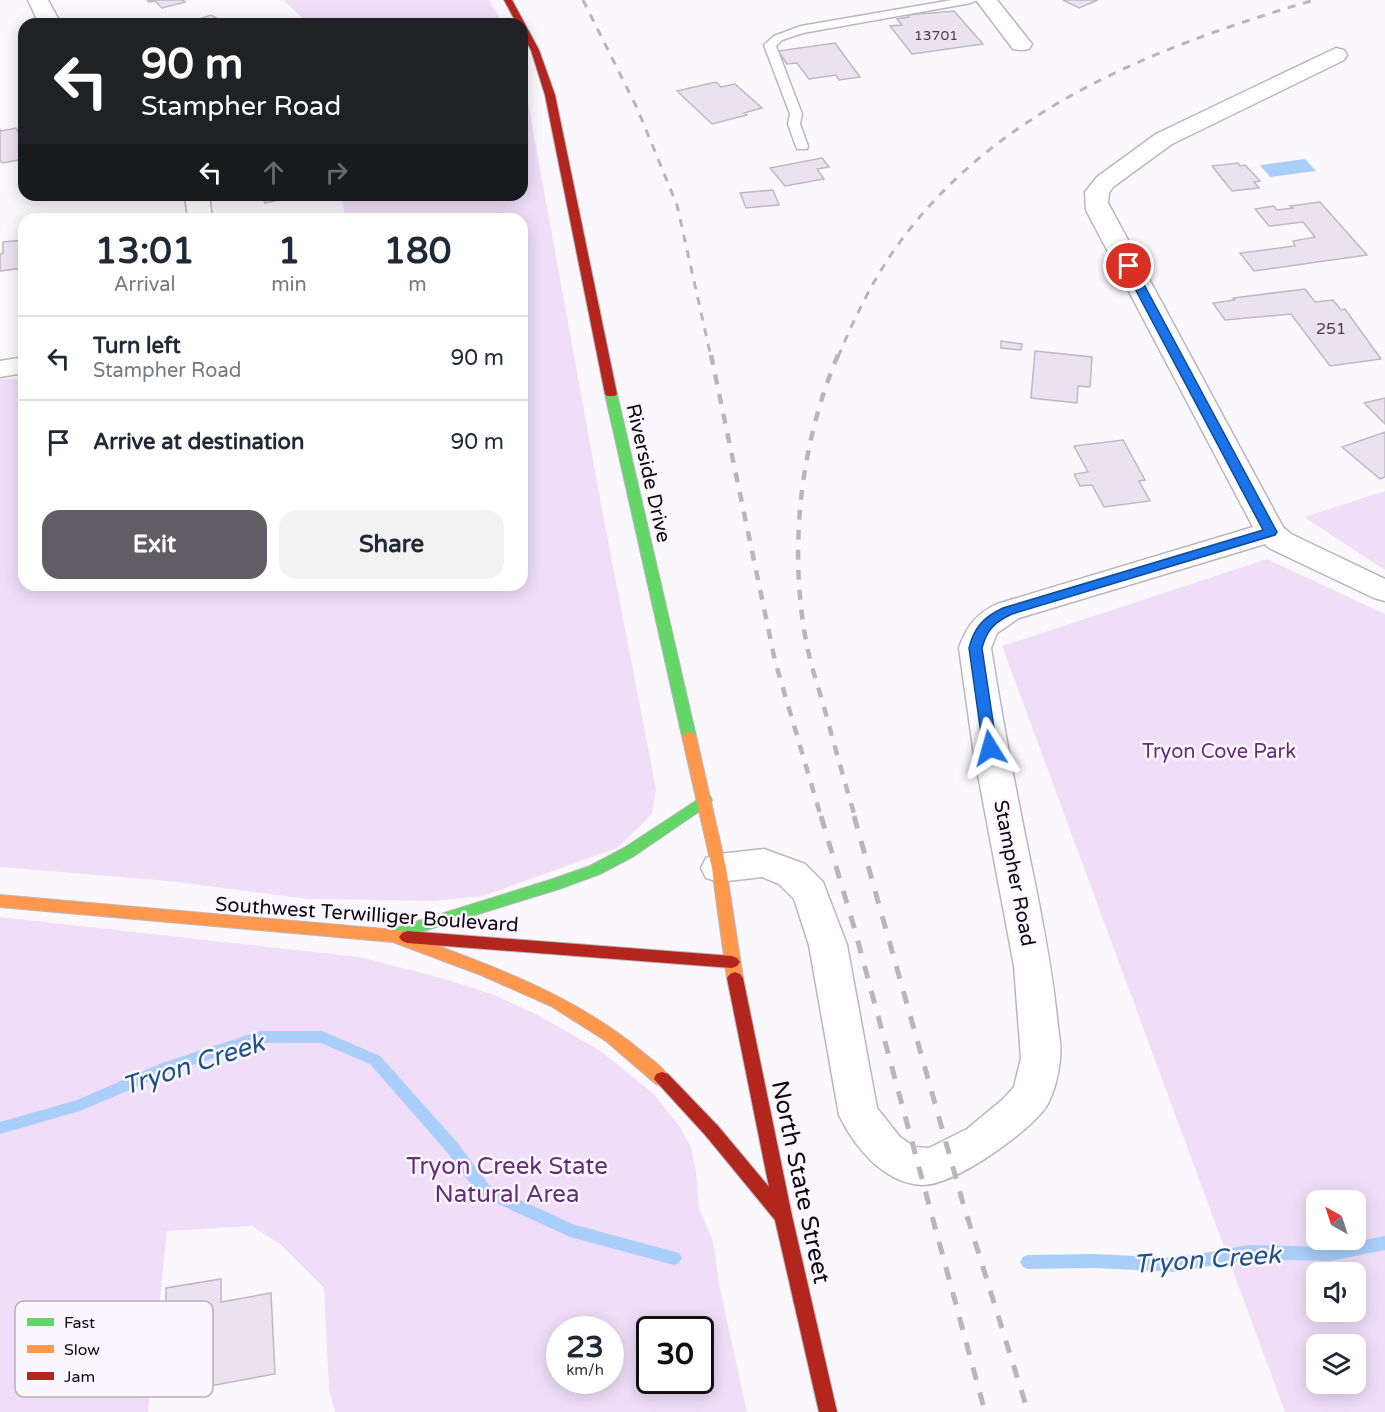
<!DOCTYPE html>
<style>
:root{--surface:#fff;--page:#f2f2f3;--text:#1f2937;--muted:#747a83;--line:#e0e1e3;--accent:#625c64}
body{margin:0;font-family:"Varela Round",sans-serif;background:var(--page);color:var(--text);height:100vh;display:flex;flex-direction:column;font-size:22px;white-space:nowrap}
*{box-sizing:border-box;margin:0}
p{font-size:20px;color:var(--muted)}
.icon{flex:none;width:33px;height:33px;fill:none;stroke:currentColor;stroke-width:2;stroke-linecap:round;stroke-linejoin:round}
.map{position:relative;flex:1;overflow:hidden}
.side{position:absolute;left:18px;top:213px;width:510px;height:378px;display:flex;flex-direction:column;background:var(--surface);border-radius:18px;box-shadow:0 3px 15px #0003}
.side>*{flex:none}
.guide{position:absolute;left:18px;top:18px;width:510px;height:183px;border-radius:18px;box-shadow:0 3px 15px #0003;background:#202124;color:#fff;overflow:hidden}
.needle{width:39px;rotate:321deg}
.fabs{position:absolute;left:1306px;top:1190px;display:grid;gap:12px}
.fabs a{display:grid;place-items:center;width:60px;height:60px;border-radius:12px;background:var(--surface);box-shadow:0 3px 15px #0003;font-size:30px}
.speed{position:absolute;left:546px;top:1316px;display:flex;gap:12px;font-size:30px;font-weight:700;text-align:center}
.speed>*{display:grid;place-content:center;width:78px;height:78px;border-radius:50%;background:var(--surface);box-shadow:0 3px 15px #0003;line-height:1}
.speed small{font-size:15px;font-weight:400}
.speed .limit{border:3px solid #111;border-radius:9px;background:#fff;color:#111}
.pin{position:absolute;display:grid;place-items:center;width:51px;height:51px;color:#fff;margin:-26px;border:3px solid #fff;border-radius:50%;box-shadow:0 2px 6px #0007}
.me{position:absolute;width:66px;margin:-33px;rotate:352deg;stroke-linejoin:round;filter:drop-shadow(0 0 4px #0008)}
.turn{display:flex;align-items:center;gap:21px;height:126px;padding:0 24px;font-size:27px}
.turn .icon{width:78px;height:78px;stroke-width:2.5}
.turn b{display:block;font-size:42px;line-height:51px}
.lanes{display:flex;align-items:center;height:57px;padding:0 24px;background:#0003;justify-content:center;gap:30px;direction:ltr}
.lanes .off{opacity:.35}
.eta{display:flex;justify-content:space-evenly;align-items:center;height:102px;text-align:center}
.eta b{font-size:36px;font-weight:800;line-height:42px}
.action{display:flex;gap:12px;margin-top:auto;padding:12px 24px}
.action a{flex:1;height:69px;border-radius:18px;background:var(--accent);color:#fff;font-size:24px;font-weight:800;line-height:69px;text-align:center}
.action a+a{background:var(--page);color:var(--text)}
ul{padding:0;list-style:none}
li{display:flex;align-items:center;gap:18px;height:84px;padding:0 24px;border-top:2px solid var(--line)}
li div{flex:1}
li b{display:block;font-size:22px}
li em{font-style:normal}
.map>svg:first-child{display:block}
.green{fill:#f0def9;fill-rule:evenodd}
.water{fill:#a9cefa}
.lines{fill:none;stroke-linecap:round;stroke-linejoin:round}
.stream{fill:#a9cefa;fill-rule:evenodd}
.building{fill:#ebe2f1;stroke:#bdb9c1;stroke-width:1.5}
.lane-casing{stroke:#bbb6be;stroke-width:3}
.street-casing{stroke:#bbb6be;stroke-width:3}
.fast-casing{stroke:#bbb6be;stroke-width:2}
.slow-casing{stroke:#bbb6be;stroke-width:2}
.jam-casing{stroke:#bbb6be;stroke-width:2}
.lane{fill:#fefeff;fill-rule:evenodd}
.street{fill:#fefeff;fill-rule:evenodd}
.fast{fill:#63d668;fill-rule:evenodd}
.slow{fill:#ff974d;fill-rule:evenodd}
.jam{fill:#b3261e;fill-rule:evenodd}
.rail-far2{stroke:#b8b7b8;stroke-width:3;stroke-dasharray:8 8;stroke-linecap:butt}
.rail-far1{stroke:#b8b7b8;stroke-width:4.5;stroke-dasharray:10 10;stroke-linecap:butt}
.rail{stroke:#b8b7b8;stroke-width:5;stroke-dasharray:13 13;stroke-linecap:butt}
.route{fill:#1a73e8;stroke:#114b97;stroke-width:1.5}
.labels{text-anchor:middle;stroke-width:5;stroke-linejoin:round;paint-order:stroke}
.far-number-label{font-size:14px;fill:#463e4a}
.number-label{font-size:16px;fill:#463e4a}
.street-label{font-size:20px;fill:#0f0812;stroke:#fcf7fe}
.park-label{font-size:20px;fill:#652d7a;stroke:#fcf7fe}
.near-park-label{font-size:24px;fill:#652d7a;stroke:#fcf7fe}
.near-street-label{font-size:24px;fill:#0f0812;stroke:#fcf7fe}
.near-water-label{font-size:26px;font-style:italic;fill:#1c528a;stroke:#fcf7fe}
.key{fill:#fcf7fe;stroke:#b5afb7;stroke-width:1.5}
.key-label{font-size:16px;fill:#0f0812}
</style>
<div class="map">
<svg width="1385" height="1412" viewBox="0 0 1385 1412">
<rect width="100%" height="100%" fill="#fbf8fd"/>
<path class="green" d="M283,0H489L503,24H309Z
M522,69L602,509L656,789L652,814L617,848L483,896L434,901L308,899L168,881L0,867V379H24V585H522V219H345L342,195H522Z
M1385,491V570L1304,517Z
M1267,559L1385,614V1412H1285L1002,646ZM1317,1200H1356V1239H1317ZM1317,1272H1356V1311H1317ZM1317,1344H1356V1383H1317Z
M0,917L360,957L445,979L494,995L538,1015L599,1050L654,1094L680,1127L691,1147L696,1172L699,1208L713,1241L720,1288L747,1412H335L329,1390L324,1288L281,1245L252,1226L167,1231L148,1412H0ZM560,1329H610V1380H560ZM650,1329H700V1380H650Z"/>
<path class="water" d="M1305,159L1316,171L1270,177L1260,165Z"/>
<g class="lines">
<path class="stream" d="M260,1031H322L380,1056L456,1141L489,1185L572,1224L679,1253L682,1258L679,1263L674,1265L570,1237L479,1195L446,1151L370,1064L321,1043H260L171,1072L80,1111L0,1134V1122L77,1100L162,1063Z
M1385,1236V1250L1330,1261L1248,1259L1176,1272L1095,1268L1028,1269L1023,1267L1020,1262L1023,1257L1028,1255L1095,1254L1176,1258L1248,1245L1330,1247Z"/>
</g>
<path class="building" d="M147,0H183L185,2L162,8L155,1L149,2Z
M1063,0H1098L1079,8Z
M954,11L983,44L912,54L890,26L902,25L897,19L909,17L907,15Z
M211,15L226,24H184Z
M835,43L860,77L839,80L836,75L809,79L797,63L787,64L778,51Z
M716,82L721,87L735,84L762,108L744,113L747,115L712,124L677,91Z
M16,128L24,143V159L3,163L0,161V129L1,131Z
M822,158L829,167L817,169L824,179L785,186L770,168Z
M1238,163L1240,166L1245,165L1260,181L1254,182L1259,188L1232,191L1212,166Z
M773,190L779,205L746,208L740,193Z
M261,195H303L265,203Z
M1320,202L1367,255L1254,271L1240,253L1295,246L1293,241L1315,237L1303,222L1269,226L1255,209L1274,206L1277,210L1293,208L1290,206Z
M24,240V268L0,271V254L3,253V242Z
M1305,289L1315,302L1333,300L1341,310L1345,309L1381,359L1330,366L1291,314L1225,320L1213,303L1235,300L1233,298Z
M1001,341L1022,344L1021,350L1001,348Z
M1035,351L1092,357L1090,387L1078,386L1077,403L1031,398Z
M1385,398V424L1364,403Z
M1385,432V477L1380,479L1342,447Z
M1123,440L1145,480L1139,481L1150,501L1104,507L1092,485L1080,486L1074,474L1088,472L1074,446Z
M221,1279V1302L271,1293L275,1374L166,1394V1288Z"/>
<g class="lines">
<defs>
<path id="lane" d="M952,0H977L971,3L803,33L782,40L776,46L802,114L800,124L808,146L807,149H797L788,124L790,114L764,45L774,36L801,26Z"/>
<path id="street" d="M28,0H48L61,24H39Z
M976,0H997L1032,44L1029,49L1021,50L1013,49Z
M1336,48L1344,50L1347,55L1344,60L1172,144L1113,187L1109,193L1108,203L1283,527L1291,534L1385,579V601L1374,598L1269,548L1265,544L1019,618L997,633L991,648C1004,730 1020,812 1037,893C1045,935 1053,976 1057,1018C1058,1031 1062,1046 1060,1059C1059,1073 1054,1094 1046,1107C1029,1132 954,1186 922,1185C883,1183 854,1146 839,1115L809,945L794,899L779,884L762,877L719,882L706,878L701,868L706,858L719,854L764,849L805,864L823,882L847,945L877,1108L900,1137L915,1147L929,1148L967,1129L1002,1100L1014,1087L1021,1058L1014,966L973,748L959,648C966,627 977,613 997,604L1253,527L1086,210L1085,192L1097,177L1156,134Z
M185,195H209L212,219H188Z
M24,357V373L0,377V361Z"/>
<path id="fast" d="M611,391L617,394L696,736L689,741L682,736L605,394Z
M705,795L710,796L712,800L710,804L634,856L600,874L559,889L391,941L386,939L383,935L386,931L550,880L590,866L624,848Z"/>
<path id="slow" d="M689,731L696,736L726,868L743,978L740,982L735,984L730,982L727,978L712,868L682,736Z
M0,895L407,931L412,933L414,937C495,967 573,995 640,1050C650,1059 664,1067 670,1079L668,1084L662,1086L656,1084L606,1041L551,1006L481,975L393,942L0,907Z"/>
<path id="jam" d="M504,0H512L539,50L555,95L617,394L615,396H607L605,394L545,95L531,50L522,34V24H517Z
M407,931L732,956L737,958L740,962L737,966L732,968L407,943L402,941L399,937L402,933Z
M735,972L740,974L743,978L792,1216L837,1412H819L775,1220L706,1136L654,1079L656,1074L662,1072L668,1074L718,1126L769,1187L727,978L730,974Z"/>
</defs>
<use href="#lane" class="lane-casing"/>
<use href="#street" class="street-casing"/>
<use href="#fast" class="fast-casing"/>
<use href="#slow" class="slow-casing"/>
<use href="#jam" class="jam-casing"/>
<use href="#lane" class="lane"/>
<use href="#street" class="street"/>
<use href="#fast" class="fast"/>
<use href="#slow" class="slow"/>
<use href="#jam" class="jam"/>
<path class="rail-far2" d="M583,0L637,108L677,205L711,357
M838,357C856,314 877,271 906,234C1006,104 1162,45 1314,0"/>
<path class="rail-far1" d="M711,355L775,661L821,817
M838,355C800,444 788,551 807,646C811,665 817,684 823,703C833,741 844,779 855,817"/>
<path class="rail" d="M821,816L854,927L985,1412
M854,816L963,1203L1028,1412"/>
</g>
<path class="route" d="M1129,263L1134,266L1277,532L1275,535L1012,614C995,622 987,629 982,648L997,748L990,753L983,748L969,648C974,627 984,617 1003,608L1263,530L1123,266Z"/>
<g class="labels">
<g class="far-number-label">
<text x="936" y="40">13701</text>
</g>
<g class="number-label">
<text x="1331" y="334">251</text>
</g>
<g class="street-label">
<text transform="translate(649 473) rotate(77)" y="7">Riverside Drive</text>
<text transform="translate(1015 873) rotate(79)" y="7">Stampher Road</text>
<text transform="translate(367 914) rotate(4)" y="7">Southwest Terwilliger Boulevard</text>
</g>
<g class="park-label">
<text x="1219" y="758">Tryon Cove Park</text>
</g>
<g class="near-park-label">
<text x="507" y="1174">Tryon Creek State<tspan x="507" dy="28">Natural Area</tspan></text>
</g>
<g class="near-street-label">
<text transform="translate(801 1182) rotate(78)" y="8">North State Street</text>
</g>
<g class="near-water-label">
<text transform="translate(193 1064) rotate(-18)" y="9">Tryon Creek</text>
<text transform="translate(1207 1259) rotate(-4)" y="9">Tryon Creek</text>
</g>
</g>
<rect x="15" y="1301" width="198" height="96" rx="9" class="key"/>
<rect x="27" y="1318" width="27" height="8" fill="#63d668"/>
<rect x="27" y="1345" width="27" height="8" fill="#ff974d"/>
<rect x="27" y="1372" width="27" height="8" fill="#b3261e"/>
<g class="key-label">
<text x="64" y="1328">Fast</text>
<text x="64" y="1355">Slow</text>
<text x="64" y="1382">Jam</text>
</g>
</svg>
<div class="fabs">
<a><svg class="needle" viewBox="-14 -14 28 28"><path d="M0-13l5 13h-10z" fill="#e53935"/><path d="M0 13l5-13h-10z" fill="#747a83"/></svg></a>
<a><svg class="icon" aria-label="sound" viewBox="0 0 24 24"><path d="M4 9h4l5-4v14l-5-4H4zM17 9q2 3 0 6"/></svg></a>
<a><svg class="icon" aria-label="layers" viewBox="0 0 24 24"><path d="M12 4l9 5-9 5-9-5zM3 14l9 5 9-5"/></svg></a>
</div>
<div class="speed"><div>23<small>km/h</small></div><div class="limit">30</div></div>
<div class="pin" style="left:1129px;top:266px;background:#d93025"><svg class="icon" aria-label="arrive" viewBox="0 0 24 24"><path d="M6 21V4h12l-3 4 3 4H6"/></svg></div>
<svg class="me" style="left:990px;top:748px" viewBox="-20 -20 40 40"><path d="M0-17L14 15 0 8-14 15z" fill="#1a73e8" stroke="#fff" stroke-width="4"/></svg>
<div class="guide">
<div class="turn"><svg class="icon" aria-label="left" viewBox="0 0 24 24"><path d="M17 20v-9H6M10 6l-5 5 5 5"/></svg><div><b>90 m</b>Stampher Road</div></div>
<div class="lanes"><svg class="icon" aria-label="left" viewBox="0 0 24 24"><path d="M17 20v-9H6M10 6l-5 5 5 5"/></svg><svg class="icon off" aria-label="ahead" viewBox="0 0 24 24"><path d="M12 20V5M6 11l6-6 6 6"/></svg><svg class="icon off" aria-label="right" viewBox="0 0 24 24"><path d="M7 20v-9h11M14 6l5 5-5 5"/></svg></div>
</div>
<section class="side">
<div class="eta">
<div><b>13:01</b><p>Arrival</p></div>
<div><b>1</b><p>min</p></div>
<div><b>180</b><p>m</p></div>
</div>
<ul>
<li><svg class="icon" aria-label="left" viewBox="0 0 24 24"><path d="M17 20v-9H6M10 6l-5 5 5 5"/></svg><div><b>Turn left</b><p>Stampher Road</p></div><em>90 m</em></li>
<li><svg class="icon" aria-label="arrive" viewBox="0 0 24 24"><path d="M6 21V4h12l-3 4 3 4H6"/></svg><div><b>Arrive at destination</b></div><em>90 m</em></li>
</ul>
<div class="action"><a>Exit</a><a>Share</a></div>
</section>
</div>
